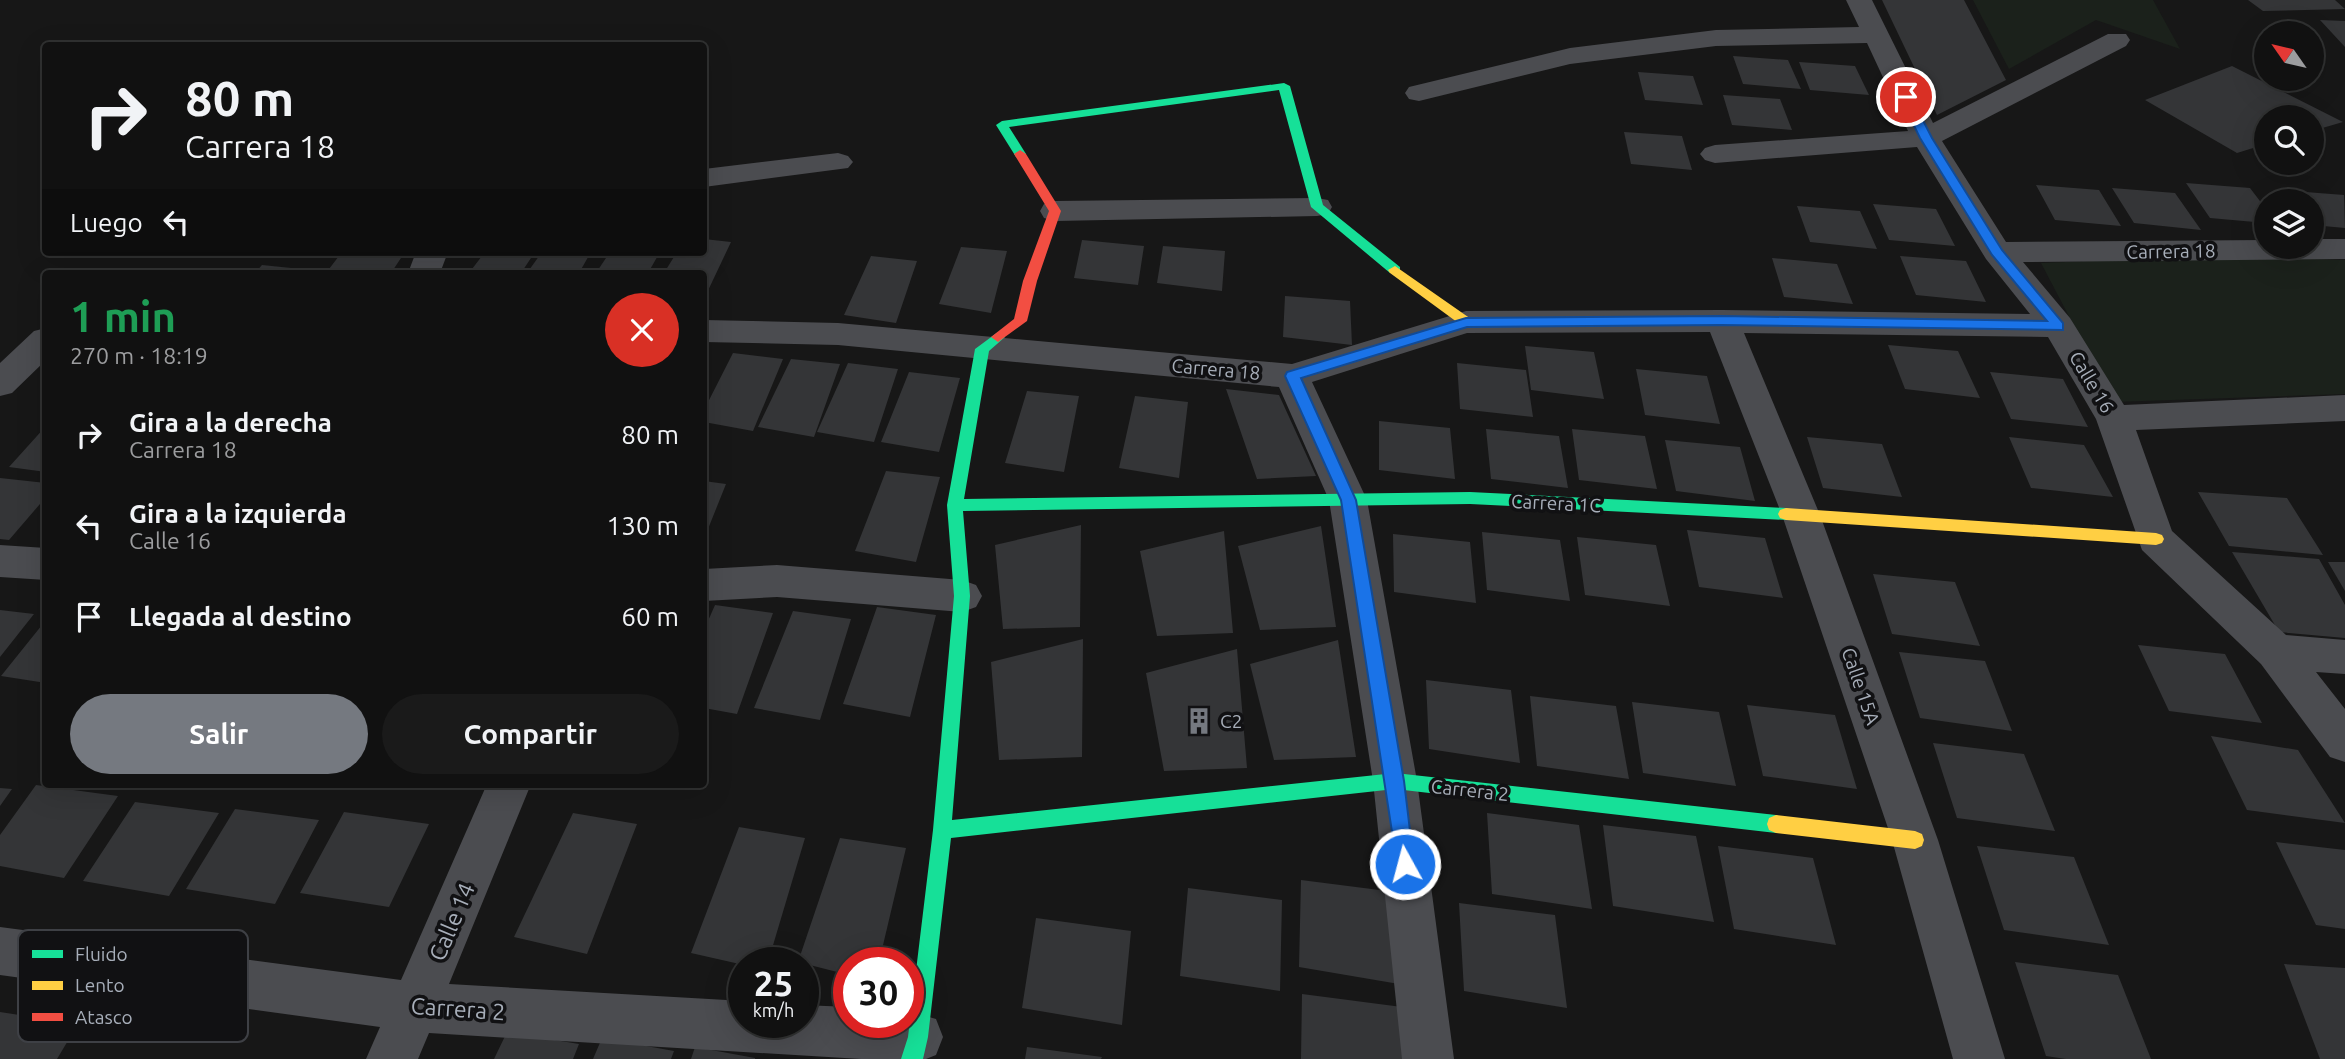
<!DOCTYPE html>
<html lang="es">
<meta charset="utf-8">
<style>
:root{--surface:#111;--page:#1a1a1a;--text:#f1f3f6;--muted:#9c9d9f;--line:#303131;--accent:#757980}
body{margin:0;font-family:Ubuntu,sans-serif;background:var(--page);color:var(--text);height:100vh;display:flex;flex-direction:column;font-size:26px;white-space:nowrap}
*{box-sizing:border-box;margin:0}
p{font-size:23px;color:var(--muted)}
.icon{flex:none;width:38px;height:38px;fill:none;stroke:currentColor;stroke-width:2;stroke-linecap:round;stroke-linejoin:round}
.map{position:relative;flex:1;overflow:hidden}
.panel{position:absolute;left:42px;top:270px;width:665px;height:518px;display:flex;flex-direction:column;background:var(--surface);border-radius:7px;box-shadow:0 7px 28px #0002,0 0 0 2px var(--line)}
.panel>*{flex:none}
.hud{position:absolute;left:42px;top:42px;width:665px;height:214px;border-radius:7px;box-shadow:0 7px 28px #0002,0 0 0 2px var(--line);background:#111;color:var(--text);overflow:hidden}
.needle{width:46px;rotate:304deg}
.tools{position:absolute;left:2254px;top:21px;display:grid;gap:14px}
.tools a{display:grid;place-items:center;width:70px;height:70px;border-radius:50%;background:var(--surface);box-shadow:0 7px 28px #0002,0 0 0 2px var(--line);font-size:35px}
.speed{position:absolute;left:728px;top:947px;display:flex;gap:14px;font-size:35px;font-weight:700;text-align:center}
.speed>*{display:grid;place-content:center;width:91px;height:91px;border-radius:50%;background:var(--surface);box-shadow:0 7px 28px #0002,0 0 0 2px var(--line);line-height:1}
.speed small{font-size:18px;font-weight:400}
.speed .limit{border:10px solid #d22;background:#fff;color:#111}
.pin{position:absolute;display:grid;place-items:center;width:60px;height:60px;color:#fff;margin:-30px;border:4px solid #fff;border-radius:50%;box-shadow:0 2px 7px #0007}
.me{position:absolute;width:77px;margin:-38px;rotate:353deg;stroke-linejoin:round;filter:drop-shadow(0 0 5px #0008)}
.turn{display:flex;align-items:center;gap:24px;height:147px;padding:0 28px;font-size:32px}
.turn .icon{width:91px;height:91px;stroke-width:2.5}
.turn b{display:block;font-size:49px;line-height:60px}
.then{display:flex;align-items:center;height:66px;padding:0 28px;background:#0003;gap:14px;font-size:26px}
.round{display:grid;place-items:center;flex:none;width:74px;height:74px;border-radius:37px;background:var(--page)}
.summary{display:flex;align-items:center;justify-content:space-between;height:119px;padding:0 28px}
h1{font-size:42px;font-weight:700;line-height:52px;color:#1e9e55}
.action{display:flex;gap:14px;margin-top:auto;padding:14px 28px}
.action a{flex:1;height:80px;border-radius:42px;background:var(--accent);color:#fff;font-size:28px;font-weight:700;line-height:80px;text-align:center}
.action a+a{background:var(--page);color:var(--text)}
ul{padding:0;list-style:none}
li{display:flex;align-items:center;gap:21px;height:91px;padding:0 28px}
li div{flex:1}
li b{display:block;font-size:26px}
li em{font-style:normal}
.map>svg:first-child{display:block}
.green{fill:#1b211b}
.building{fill:#343537}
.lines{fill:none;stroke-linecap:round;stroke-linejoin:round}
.street{fill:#4b4c50;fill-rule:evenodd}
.fast{fill:#16e098;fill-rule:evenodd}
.slow{fill:#ffcf43;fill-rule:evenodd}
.jam{fill:#f24e42;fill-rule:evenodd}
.route{fill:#1a73e8;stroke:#114b97;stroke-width:2}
.labels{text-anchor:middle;stroke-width:7;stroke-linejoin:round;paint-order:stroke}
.street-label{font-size:19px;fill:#a7aeb9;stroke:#111113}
.poi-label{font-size:19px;fill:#a7aeb9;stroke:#111113;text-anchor:start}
.near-street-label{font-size:23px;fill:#a7aeb9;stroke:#111113}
.key{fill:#111113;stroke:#3e4045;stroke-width:2}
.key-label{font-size:19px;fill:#a7aeb9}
</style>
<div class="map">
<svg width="2345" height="1059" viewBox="0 0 2345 1059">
<rect width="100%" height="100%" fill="#171717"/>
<path class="green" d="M1973,0H2153L2180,49L2096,20L2009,69Z
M2212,256L2345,260V394L2114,402L2041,263Z"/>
<path class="building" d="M1882,0H1964L2006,80L1937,115Z
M2248,0H2335L2345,9L2263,11Z
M2320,20L2345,21V47Z
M1733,56L1788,60L1801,89L1743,84Z
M1799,62L1855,66L1869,95L1810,90Z
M2232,66L2343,122L2312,131V117H2266V144L2237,153L2145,100Z
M1638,72L1693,76L1703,105L1645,100Z
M1723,95L1780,99L1792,130L1732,125Z
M1624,132L1682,136L1692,170L1631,164Z
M2186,183L2250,188L2266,209V223L2210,218Z
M2036,185L2099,190L2121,226L2055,220Z
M2112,188L2175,193L2201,230L2134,223Z
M2280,190L2344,195L2345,228L2312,225V201H2288Z
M1873,204L1936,209L1955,246L1889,240Z
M1797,206L1860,211L1877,249L1810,242Z
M704,239L731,242L704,299V273H664L677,252H704Z
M1082,240L1144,246L1138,285L1074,278Z
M1163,246L1225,251L1222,291L1157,283Z
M961,247L1007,251L991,313L939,304Z
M342,252H405L391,273H326Z
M485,252H535L521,273H469Z
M542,252H591L579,273H527Z
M610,252H660L648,273H596Z
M871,256L917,261L896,323L844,315Z
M1900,256L1966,261L1986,302L1916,295Z
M1772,258L1837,264L1853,304L1784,297Z
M262,265L320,271V273H255Z
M1285,296L1350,301L1352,345L1283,337Z
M1888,345L1958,351L1980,398L1905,389Z
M1525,346L1594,352L1604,399L1531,390Z
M733,353L783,359L753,431L704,422V410Z
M791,359L840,364L814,437L758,427Z
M848,363L898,369L874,442L817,432Z
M1457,363L1526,370L1533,417L1460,409Z
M1636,369L1707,376L1720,424L1645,415Z
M909,372L960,378L939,452L881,442Z
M1990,372L2063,379L2088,427L2011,419Z
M1226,389L1279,395L1316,476L1257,479Z
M1027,391L1079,396L1064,472L1005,463Z
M1135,396L1188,402L1179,478L1119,468Z
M1379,421L1450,428L1455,479L1379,470Z
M46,426V472L9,467Z
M1486,429L1559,436L1568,488L1491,479Z
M1572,429L1645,436L1657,489L1579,480Z
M1807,437L1882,444L1902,497L1823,488Z
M2009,437L2084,445L2113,497L2031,488Z
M1665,440L1740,447L1755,501L1676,491Z
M886,471L940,477L916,562L855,551Z
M0,478L46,483V497L9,540L0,539Z
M704,481L726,484L704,539Z
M2198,492L2287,498L2323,555L2229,546Z
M1081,525L1080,627L1003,629L995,545Z
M1321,526L1336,627L1260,630L1238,546Z
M1687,530L1765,538L1783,598L1699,587Z
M1224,531L1233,633L1157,636L1140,551Z
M1482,532L1560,540L1570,601L1487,590Z
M1393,534L1470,542L1476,603L1394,592Z
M1577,537L1656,545L1670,606L1585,595Z
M2232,552L2319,559L2345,605V638L2279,632Z
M2328,562H2345V591Z
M1873,574L1955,582L1980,646L1892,634Z
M715,605L773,613L737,714L704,708V630Z
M877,607L936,615L910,717L843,704Z
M0,610L34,614L0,657Z
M793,611L851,619L820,720L754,708Z
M46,620V683L1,676Z
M1083,639L1082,757L999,760L991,662Z
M1338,640L1356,757L1274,760L1250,664Z
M2138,645L2225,654L2262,723L2169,711Z
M1237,649L1247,768L1164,771L1146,673Z
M1899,652L1985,661L2012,731L1920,718Z
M1426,680L1511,690L1520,763L1429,749Z
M1530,696L1616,706L1629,779L1537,766Z
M1632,702L1719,712L1736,786L1643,773Z
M1747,705L1835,715L1857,789L1763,776Z
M2211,736L2298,750L2345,823L2247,810Z
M1933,743L2024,754L2055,831L1957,818Z
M36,785L118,796L64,878L0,866V835Z
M0,788L12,789L0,806Z
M135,802L219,813L169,896L83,881Z
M235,809L319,820L275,904L186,889Z
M344,812L429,824L389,907L300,893Z
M573,813L637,824L587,954L514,937Z
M1487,813L1579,825L1592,909L1492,894Z
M1603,825L1696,836L1714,922L1613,906Z
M739,827L805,838L768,962L744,965L691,953Z
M840,838L906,848L879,962H849V975L798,962Z
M2276,842L2345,850V929L2316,925Z
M1718,846L1813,858L1836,945L1734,929Z
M1977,846L2074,857L2109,945L2004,930Z
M1301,880L1395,892L1399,984L1299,967Z
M1188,888L1282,900L1280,991L1180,976Z
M1459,903L1555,915L1567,1008L1464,991Z
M1036,918L1131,931L1122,1025L1022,1008Z
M2015,962L2118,975L2151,1059H2066L2046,1056Z
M2284,964L2345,968V1059H2320Z
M1302,994L1402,1007L1404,1059H1301Z
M0,1012L78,1024L57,1059H0Z
M507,1032L579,1044L573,1059H494Z
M602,1038L674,1051L671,1059H593Z
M695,1047L755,1058V1059H691Z
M1027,1047L1102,1057L1101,1059H1025Z"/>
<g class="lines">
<path class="street" d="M1846,0H1872L1933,123L2108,34H2126L2130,40L2126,46L1942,141L2006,242L2266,240V247H2312V239H2345V259L2023,262L2070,318L2124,405L2345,395V421L2136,430L2172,531L2286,635L2345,640V674L2316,672L2345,709V762L2330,757L2261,664L2142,550L2096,419L2048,337L1744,333L1820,515L1938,840L2005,1059H1953L1892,840L1782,515L1710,332L1467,333L1312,382L1367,500L1417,781L1454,1059H1402L1373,781L1329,500L1279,387L838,345L704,342V320L838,323L1292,364L1466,311L1722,310L2030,314L1986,259L1917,147L1715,163L1705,160L1700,154L1705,148L1715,145L1908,131L1867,43L1716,46L1570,64L1419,101L1409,99L1405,93L1409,87L1570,48L1716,30L1859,27Z
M838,153L848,156L853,162L848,168L704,187V169Z
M1317,198L1328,200L1332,207L1328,214L1317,216L1055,221L1044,218L1040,211L1044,204L1055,201Z
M416,252H448L440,273H408Z
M46,328V360L12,393L0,396V363L34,331Z
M0,545L46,548V580L0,577Z
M777,565L962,580L976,585L982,596L976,607L962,612L777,597L704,601V569Z
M487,784H531L449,984L744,1001V1022H803V1005L849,1007V1022H908V1011L936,1019L943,1037L936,1055L926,1059H861L429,1033L418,1059H366L380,1027L0,975V927L401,980Z"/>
<path class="fast" d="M1284,83L1290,86L1323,205L1400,267V273H1390L1311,207L1279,90L1009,127L1026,154L1020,158L1016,157L996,125L1002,121Z
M998,332L1005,337L989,351L964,499L1470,492L1786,508L1792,510L1794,514L1792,518L1786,520L1470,504L963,511L970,596L952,820L1395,773L1776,815L1783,818L1785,824L1783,830L1776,833L1395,789L951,838L928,1037L923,1059H901L908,1037L933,830L954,596L947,505L975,349Z"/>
<path class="slow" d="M1395,266L1471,319L1473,322L1471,325H1461L1390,273L1388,270Z
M1786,508L2156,533L2162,535L2164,539L2162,543L2156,545L1786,520L1780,518L1778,514L1780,510Z
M1776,815L1915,831L1922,834L1924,840L1922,846L1915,849L1776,833L1769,830L1767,824L1769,818Z"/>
<path class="jam" d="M1020,150L1026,154L1061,211L1037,281L1027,321L998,342L991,337L1014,319L1023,281L1049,211L1014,154Z"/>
</g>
<path class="route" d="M1901,95L1911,97L1932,138L2002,250L2063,323V330L1721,325L1467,327L1301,378L1356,500L1404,781L1414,864L1411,871L1405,873L1398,871L1341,500L1285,376L1287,372L1466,318L1721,316L2047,321L1992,255L1920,138L1900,97Z"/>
<defs>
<symbol id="building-bare" viewBox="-9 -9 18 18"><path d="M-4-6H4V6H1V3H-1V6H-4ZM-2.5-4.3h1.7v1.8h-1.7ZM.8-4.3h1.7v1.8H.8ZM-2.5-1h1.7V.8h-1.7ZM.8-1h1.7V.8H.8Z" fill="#757980" stroke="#111113" stroke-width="2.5" paint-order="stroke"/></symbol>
</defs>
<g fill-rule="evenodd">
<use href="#building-bare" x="1180" y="702" width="38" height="38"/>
</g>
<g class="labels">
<g class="street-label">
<text transform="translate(2171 251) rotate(-1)" y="7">Carrera 18</text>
<text transform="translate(1216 369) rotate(5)" y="7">Carrera 18</text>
<text transform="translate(2092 382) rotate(59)" y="7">Calle 16</text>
<text transform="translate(1556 503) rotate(3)" y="7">Carrera 1C</text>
<text transform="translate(1861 686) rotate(71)" y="7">Calle 15A</text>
<text transform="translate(1470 790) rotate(6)" y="7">Carrera 2</text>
</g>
<g class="poi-label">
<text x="1220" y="728">C2</text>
</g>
<g class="near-street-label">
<text transform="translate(452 922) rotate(-67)" y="8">Calle 14</text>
<text transform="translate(458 1009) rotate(4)" y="8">Carrera 2</text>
</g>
</g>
<rect x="18" y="930" width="230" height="112" rx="10" class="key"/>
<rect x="32" y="950" width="31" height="8" fill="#16e098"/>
<rect x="32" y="981" width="31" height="9" fill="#ffcf43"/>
<rect x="32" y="1013" width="31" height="8" fill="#f24e42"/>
<g class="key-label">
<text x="75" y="961">Fluido</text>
<text x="75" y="992">Lento</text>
<text x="75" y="1024">Atasco</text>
</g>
</svg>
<div class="tools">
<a><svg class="needle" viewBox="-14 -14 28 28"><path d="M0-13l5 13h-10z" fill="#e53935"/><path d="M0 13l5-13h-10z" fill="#9c9d9f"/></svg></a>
<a><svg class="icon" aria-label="search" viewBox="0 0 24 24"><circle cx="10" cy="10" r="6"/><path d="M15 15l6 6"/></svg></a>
<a><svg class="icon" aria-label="layers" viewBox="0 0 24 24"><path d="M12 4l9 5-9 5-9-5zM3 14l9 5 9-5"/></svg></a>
</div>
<div class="speed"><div>25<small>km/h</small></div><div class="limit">30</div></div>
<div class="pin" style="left:1906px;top:97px;background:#d93025"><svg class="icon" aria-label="arrive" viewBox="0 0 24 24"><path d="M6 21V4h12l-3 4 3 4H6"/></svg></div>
<svg class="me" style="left:1405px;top:864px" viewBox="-20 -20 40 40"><circle r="17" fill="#1a73e8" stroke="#fff" stroke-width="3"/><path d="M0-11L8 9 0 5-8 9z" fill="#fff"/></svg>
<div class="hud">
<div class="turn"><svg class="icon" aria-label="right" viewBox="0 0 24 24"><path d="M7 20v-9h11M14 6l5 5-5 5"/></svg><div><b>80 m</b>Carrera 18</div></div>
<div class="then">Luego<svg class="icon" aria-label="left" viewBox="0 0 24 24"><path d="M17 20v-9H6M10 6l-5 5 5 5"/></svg></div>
</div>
<section class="panel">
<div class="summary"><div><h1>1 min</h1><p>270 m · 18:19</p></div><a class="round" style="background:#d93025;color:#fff"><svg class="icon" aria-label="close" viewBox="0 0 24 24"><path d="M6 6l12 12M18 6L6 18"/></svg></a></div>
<ul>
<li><svg class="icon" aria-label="right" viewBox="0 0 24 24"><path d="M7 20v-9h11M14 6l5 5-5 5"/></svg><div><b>Gira a la derecha</b><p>Carrera 18</p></div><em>80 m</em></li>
<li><svg class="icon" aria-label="left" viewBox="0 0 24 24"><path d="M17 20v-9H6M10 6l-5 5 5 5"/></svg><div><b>Gira a la izquierda</b><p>Calle 16</p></div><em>130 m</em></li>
<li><svg class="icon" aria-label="arrive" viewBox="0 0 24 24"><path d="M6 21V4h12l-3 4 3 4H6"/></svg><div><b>Llegada al destino</b></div><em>60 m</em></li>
</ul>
<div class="action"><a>Salir</a><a>Compartir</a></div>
</section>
</div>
